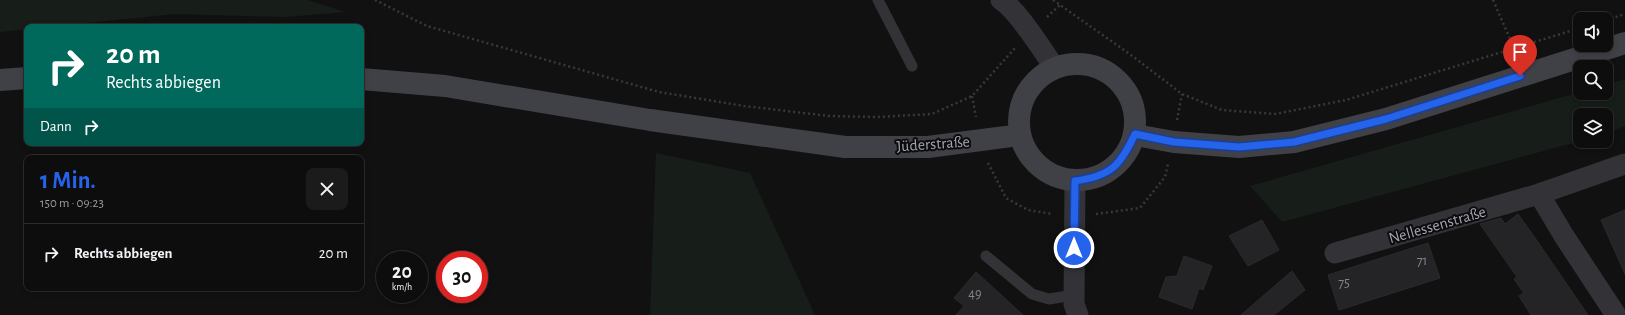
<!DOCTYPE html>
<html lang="de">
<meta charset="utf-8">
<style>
:root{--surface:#0d0d0e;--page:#1b1b1c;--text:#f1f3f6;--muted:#9a9c9e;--line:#2d2d2e;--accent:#2563eb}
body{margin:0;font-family:"Alegreya Sans",sans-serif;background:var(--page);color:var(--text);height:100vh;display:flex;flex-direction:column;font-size:15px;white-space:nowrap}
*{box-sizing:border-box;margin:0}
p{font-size:13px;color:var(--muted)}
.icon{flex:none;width:22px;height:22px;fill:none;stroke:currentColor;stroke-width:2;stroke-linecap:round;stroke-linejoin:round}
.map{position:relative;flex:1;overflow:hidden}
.details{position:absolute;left:24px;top:155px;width:340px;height:136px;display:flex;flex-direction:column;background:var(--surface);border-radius:8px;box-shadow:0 2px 6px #0003,0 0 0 1px var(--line)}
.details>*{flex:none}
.hud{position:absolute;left:24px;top:24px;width:340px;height:122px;border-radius:8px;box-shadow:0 2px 6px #0003,0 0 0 1px var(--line);background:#00695c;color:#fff;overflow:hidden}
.fabs{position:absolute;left:1573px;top:12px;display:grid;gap:8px}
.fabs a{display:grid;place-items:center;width:40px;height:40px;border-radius:8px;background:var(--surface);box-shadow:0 2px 6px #0003,0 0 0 1px var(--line);font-size:20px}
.speed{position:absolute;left:376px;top:251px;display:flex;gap:8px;font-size:20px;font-weight:700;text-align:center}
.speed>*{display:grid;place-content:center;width:52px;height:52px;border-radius:50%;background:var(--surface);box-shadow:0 2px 6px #0003,0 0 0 1px var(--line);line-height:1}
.speed small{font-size:10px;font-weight:400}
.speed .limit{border:6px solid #d22;background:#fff;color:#111}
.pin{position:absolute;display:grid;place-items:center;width:34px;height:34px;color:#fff;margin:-41px -17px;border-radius:50% 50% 50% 0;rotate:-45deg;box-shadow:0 0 4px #0007}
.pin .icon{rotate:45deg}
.me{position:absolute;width:44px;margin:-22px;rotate:0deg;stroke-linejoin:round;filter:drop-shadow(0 0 3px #0008)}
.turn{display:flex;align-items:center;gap:14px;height:84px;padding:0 16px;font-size:18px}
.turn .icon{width:52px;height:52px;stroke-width:2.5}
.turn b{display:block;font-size:28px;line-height:34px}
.then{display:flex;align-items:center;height:38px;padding:0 16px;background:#0003;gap:8px;font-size:15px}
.round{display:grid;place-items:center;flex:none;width:42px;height:42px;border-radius:8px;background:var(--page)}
.overview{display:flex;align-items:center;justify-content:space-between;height:68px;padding:0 16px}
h1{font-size:24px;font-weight:700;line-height:30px;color:var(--accent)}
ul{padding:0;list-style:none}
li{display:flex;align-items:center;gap:12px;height:60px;padding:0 16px;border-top:1px solid var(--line)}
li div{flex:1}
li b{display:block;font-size:15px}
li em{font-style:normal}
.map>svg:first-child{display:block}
.green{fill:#171d19}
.building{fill:#242426;stroke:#2b2b2e}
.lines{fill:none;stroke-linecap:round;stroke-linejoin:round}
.path{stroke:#38383e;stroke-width:2.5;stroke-dasharray:2 3;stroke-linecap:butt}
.service{stroke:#323237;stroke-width:11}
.minor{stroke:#323237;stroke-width:21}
.secondary{stroke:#404047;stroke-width:22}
.route-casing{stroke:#184099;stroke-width:10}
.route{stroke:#2563eb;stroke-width:7}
.labels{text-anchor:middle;stroke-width:4;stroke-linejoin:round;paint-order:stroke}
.number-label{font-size:14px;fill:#82838f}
.street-label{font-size:16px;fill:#a2a4b3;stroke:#0c0c0d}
</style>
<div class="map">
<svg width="1625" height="315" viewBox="0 0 1625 315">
<rect width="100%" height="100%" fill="#111112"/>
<path class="green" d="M0,0H307L346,12L285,17L175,14L48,27H27V29L0,32Z
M1625,79V126L1606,133V115H1580V141L1573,143L1282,222L1250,186L1580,92L1606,93V85Z
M656,153L750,173L815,315H650Z"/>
<path class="building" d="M1625,210V274L1601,220Z
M1518,214L1533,235L1588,315H1531L1519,296L1524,293L1514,279L1517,277L1480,224L1501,218L1505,224Z
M1262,220L1279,250L1248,266L1229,236Z
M1428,243L1440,278L1339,310L1328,275Z
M1184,256L1212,266L1203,290L1199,288L1192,309L1159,297L1166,277L1177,276Z
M1292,271L1305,290L1274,315H1241Z
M976,272L998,292L1023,315H956L964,306L954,298Z"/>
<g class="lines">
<path class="path" d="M375,0L427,26L659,92L744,106L829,116L877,117L932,114L972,96L1015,48
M1053,0L1131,55L1182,94L1222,110L1275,114L1346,100L1580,28
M1493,0L1514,48
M1047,17L1060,5
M1606,20L1625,14
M972,96L976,117
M1177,120L1182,94
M988,163L1006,198L1028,210L1052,214
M1096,214L1140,208L1165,177L1168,164"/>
<path class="service" d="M878,0L912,66
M986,256L1032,294L1049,299L1074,295"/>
<path class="minor" d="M1001,0C1018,10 1042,50 1055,68
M1075,181L1074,304L1078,315
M1539,194L1564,236L1616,315
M1335,253L1539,194L1625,164"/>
<path class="secondary" d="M1019 122a58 58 0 1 1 116 0a58 58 0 1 1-116 0Z
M361,79L445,86L650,120L845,147H928L1020,135
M0,80L27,78
M1135,135L1174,142L1239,147L1294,142L1386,119L1625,43"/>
</g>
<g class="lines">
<defs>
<path id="route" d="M1074,248L1075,181C1111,176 1120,166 1135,134L1174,142L1239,147L1294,142L1386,119L1520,76"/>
</defs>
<use href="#route" class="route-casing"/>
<use href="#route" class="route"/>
</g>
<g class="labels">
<g class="number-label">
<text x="1422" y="265">71</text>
<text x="1344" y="287">75</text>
<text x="975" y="298">49</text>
</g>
<g class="street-label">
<text transform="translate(933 143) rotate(-4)" y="6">Jüderstraße</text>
<text transform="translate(1437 224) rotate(-16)" y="6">Nellessenstraße</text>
</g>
</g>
</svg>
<div class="fabs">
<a><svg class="icon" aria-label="sound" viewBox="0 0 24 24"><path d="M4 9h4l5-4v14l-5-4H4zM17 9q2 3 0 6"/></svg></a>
<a><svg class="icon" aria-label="search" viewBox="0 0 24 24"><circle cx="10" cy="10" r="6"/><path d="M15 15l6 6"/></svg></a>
<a><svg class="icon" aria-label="layers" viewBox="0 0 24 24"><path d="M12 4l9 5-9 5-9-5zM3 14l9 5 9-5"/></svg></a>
</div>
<div class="speed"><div>20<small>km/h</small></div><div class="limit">30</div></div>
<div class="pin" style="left:1520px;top:76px;background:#d93025"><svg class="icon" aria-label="arrive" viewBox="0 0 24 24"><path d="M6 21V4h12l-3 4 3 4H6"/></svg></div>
<svg class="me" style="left:1074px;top:248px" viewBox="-20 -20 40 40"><circle r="17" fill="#2563eb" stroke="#fff" stroke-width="3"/><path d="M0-11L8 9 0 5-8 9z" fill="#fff"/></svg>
<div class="hud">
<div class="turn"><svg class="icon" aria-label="right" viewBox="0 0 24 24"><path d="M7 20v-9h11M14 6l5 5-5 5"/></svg><div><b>20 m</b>Rechts abbiegen</div></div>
<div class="then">Dann<svg class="icon" aria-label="right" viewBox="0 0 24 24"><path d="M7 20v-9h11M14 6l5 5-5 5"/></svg></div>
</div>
<section class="details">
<div class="overview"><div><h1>1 Min.</h1><p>150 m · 09:23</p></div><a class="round"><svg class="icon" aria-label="close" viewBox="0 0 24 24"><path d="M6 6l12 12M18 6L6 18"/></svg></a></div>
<ul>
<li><svg class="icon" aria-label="right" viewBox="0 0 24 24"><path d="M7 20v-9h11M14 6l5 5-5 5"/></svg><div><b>Rechts abbiegen</b></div><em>20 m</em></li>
</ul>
</section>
</div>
